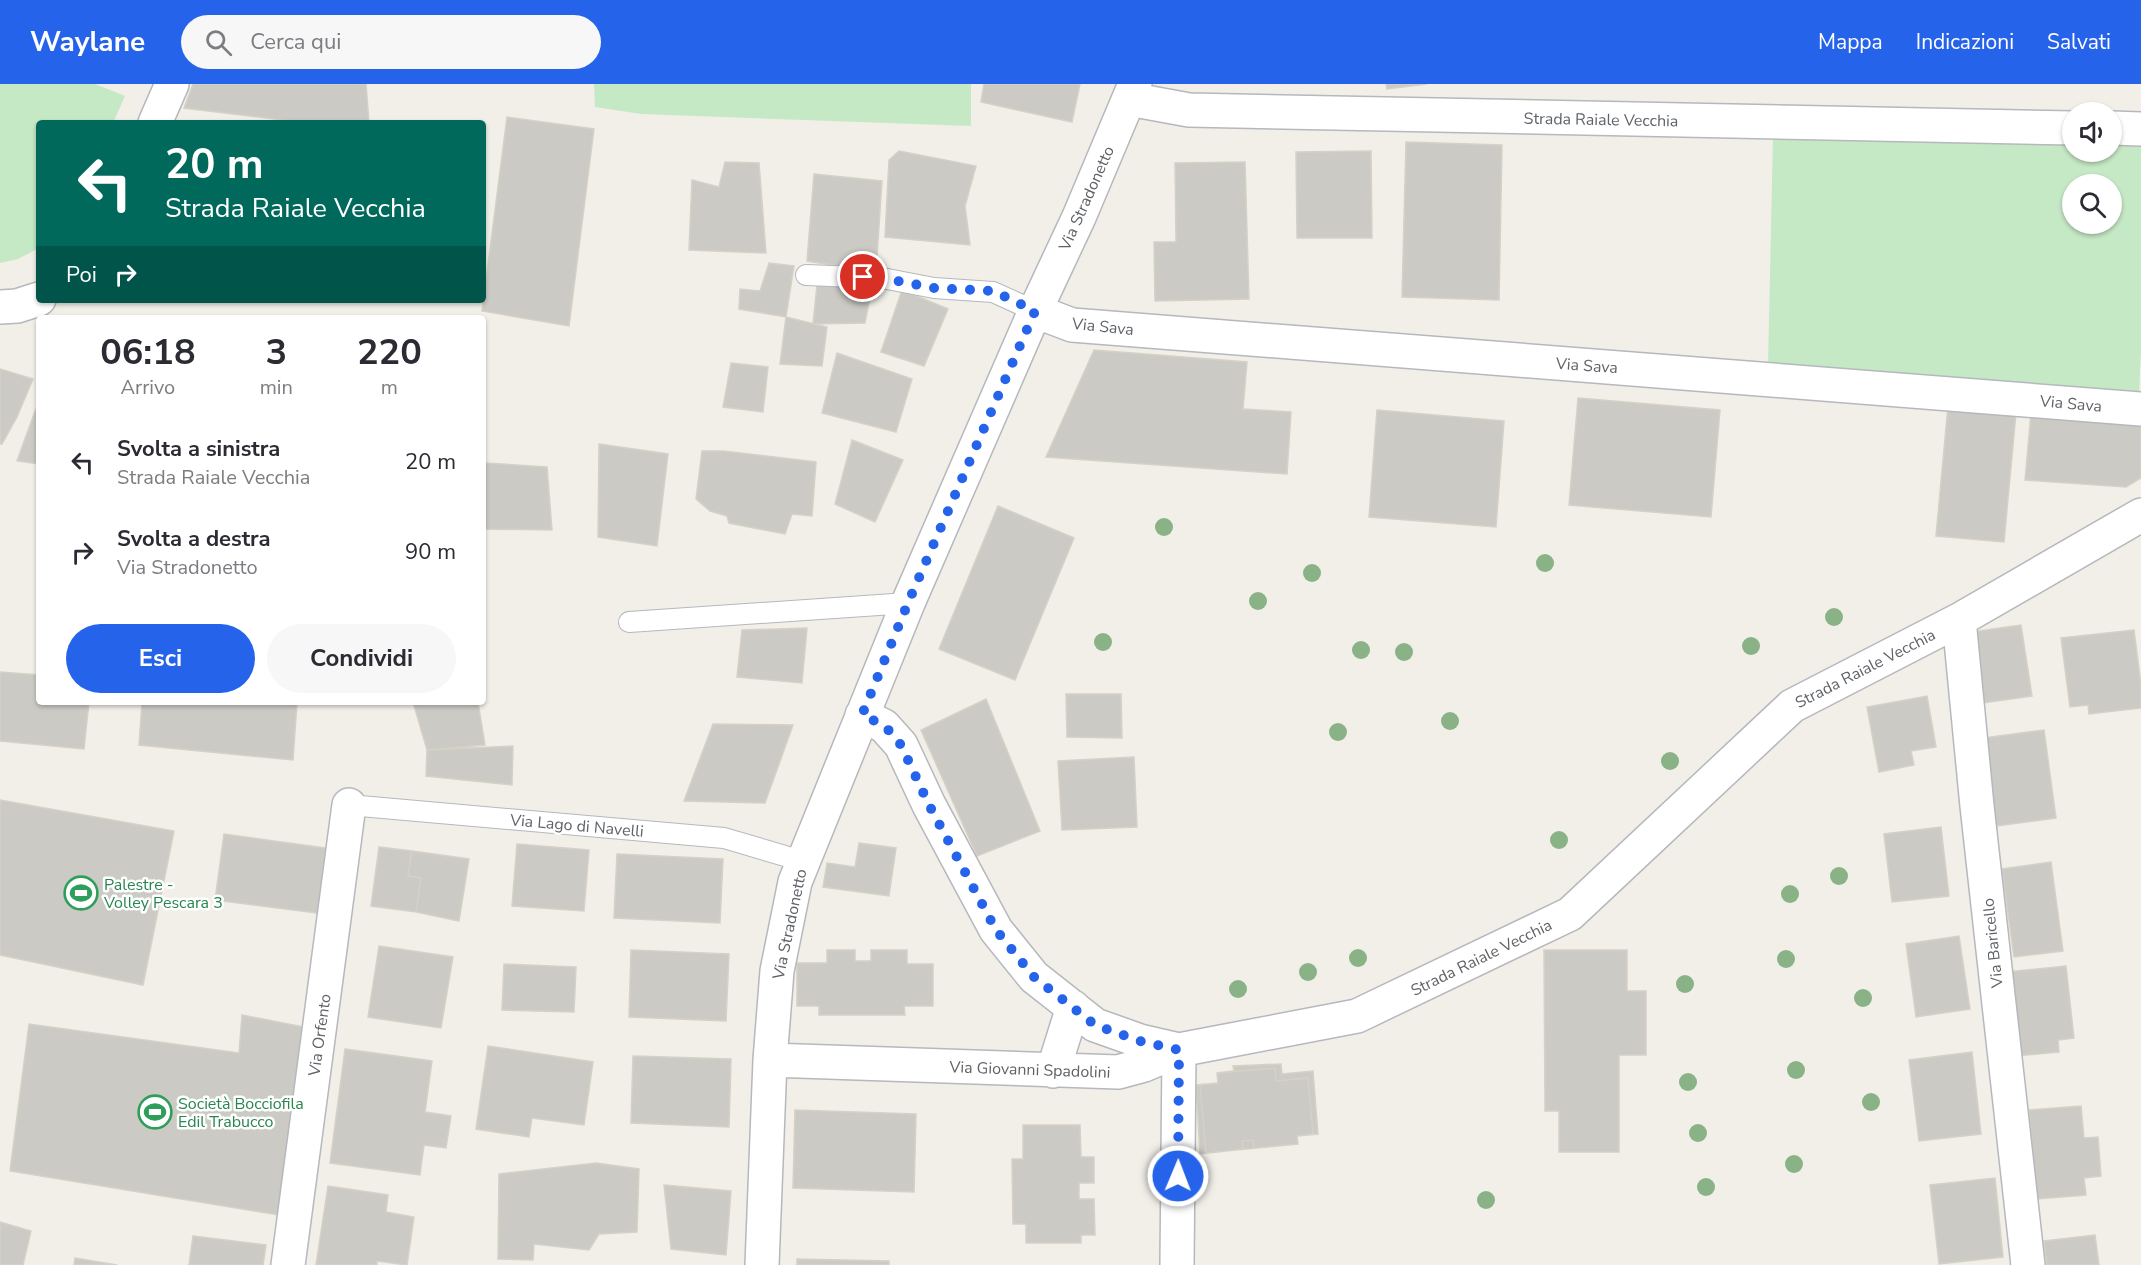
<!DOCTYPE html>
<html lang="it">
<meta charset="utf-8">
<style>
:root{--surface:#fff;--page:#f7f7f7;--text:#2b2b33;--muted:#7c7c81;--accent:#2563eb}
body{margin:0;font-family:"Nunito Sans",sans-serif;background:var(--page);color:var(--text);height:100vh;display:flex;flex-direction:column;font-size:22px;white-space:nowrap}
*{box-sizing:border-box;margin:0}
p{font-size:20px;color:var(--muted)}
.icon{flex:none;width:33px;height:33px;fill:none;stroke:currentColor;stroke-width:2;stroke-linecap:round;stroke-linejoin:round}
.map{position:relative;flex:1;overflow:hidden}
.sheet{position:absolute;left:36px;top:231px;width:450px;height:390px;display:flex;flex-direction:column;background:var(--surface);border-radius:6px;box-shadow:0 2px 4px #0004}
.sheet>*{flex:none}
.hud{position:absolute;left:36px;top:36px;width:450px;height:183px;border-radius:6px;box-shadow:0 2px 4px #0004;background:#00695c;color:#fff;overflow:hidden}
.controls{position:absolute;left:2062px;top:18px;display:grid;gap:12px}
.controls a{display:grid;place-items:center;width:60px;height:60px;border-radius:50%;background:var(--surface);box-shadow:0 2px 4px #0004;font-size:30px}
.pin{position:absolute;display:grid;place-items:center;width:51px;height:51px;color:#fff;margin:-26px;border:3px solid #fff;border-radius:50%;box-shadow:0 2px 6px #0007}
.me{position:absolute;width:66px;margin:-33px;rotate:1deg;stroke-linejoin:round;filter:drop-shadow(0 0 4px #0008)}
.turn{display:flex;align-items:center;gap:21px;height:126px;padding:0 30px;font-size:27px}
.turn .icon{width:78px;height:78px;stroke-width:2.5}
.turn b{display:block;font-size:42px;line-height:51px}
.then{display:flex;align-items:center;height:57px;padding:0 30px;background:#0003;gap:12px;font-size:22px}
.eta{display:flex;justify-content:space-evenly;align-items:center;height:102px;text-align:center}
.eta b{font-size:36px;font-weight:700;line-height:42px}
.button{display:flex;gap:12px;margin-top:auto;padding:12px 30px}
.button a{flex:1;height:69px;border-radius:36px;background:var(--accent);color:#fff;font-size:24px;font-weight:700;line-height:69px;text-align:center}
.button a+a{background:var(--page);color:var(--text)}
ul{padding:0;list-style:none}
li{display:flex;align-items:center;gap:18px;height:90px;padding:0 30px}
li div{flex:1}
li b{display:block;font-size:22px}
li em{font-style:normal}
header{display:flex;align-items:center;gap:36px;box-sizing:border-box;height:84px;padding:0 30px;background:var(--accent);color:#fff}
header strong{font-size:28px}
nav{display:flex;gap:33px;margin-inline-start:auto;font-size:21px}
.search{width:420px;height:54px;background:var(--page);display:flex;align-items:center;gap:15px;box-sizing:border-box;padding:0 21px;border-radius:33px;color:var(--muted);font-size:22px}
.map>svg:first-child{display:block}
.green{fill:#c5e8c5;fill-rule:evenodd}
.building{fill:#cccac5;stroke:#d6d1c6;stroke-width:1.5}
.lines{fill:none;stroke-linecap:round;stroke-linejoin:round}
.lane-casing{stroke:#b5b8bc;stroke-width:22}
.street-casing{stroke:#b5b8bc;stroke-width:36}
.lane{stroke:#fff;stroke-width:20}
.street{stroke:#fff;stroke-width:33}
.tree{fill:#89b387}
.route{stroke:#2563eb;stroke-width:10;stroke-dasharray:0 18}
.labels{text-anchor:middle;stroke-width:5;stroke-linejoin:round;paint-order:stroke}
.street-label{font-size:16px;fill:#5f6368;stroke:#fff}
.leisure-label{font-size:16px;fill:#27864d;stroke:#fff;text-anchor:start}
</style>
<header>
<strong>Waylane</strong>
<div class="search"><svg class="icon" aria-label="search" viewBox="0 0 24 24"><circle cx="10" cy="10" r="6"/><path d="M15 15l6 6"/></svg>Cerca qui</div>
<nav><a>Mappa</a><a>Indicazioni</a><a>Salvati</a></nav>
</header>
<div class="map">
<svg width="2141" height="1181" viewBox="0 0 2141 1181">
<rect width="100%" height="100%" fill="#f1efe8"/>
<path class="green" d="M0,0H95L125,12L113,39H39V164L18,175L0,179Z
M594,0H971V42L641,30L595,23Z
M1773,53L2073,55V68H2112V55H2141V265L2139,310L1768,282ZM2073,100H2112V140H2073Z"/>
<path class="building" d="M193,0H366L369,39H308L184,24Z
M984,0H1080L1072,38L981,18Z
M1386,0H1427L1387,5Z
M507,33L594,45L569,242L482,227Z
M1406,58L1502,61L1499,216L1402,213Z
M899,67L976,82L965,122L970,161L885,153L889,76Z
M1371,67L1372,154H1297L1296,68Z
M725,78L759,79L766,169L689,166L692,96L719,103Z
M1245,78L1249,215L1155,217L1154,158H1176L1175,79Z
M814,90L882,97L876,188L807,177Z
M769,179L794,182L786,233L739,225L740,205L760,207Z
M873,198L865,239L813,240L817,201Z
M902,206L948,225L924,282L881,268Z
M786,233L827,243L822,282L780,280Z
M1094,266L1247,278L1243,325L1291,328L1287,390L1046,373Z
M837,269L912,295L896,348L822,329Z
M731,279L768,283L763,328L723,323Z
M0,285L33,295L17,333L2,360H0Z
M1578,314L1720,326L1711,433L1569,421Z
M39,317V380L17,377L34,330Z
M1948,322L2016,329L2004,458L1936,452Z
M1377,326L1504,337L1496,443L1369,433Z
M2031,329L2141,336V394L2126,403L2025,396Z
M852,356L903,376L875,438L835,420Z
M599,360L668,370L657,462L598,453Z
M702,367H723L816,378L812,432L792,430L785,450L729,439L727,432L710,427L696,415Z
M485,379L547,383L552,446L483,445Z
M998,422L1074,454L1015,596L939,565Z
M2021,541L2032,612L1975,620L1965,549Z
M807,544L802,599L737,593L742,546Z
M2134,546L2141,601V624L2089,630L2088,621L2070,623L2061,554Z
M0,588L39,591V618H89L84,665L0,657Z
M1066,610H1121L1122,654L1067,653Z
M1927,612L1936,663L1911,667L1914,681L1879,688L1867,623Z
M986,615L1040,747L977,772L921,646Z
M142,618L297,619L293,676L139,661Z
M413,618H478L485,661L427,666Z
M713,640L793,641L765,719L684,717Z
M2044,646L2056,734L1989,743L1977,655Z
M513,662L512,701L426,692L427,666Z
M1134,673L1137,743L1062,746L1058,677Z
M0,716L174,747L143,901L0,871Z
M1941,743L1949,812L1892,818L1884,750Z
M224,750L332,765L324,830L215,816Z
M859,759L896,764L889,812L823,803L827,779L855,783Z
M517,760L589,766L584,827L512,822Z
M379,763L412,767L408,792L421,794L416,828L371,822Z
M412,767L469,775L459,837L416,828L421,794L408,792Z
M617,770L723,775L720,839L614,834Z
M2051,778L2063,867L2014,873L2002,785Z
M1959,852L1970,925L1916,933L1906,860Z
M379,862L453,873L441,944L368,933Z
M631,866L729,870L726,937L629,933Z
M827,866H855V877H871V866H907V880H933V922H904L905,931H819V922H797V879H827Z
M1544,866H1627V907H1646V971H1619V1068H1559V1027H1545Z
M504,880L576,883L574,928L502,926Z
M2066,882L2074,954L2058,956L2059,968L2016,972L2006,888Z
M242,931L304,943L279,1131L10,1087L29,940L239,969Z
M488,962L593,978L584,1041L532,1034L529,1053L476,1045Z
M345,965L432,977L425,1028L451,1032L446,1064L424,1061L420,1091L330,1079Z
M1972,968L1981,1050L1919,1057L1909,976Z
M633,972L731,975L729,1043L631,1039Z
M1281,980L1282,990L1313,987L1318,1050L1297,1052L1298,1060L1206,1069L1200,1001L1218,999L1217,989L1234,987L1233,982Z
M1275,984L1276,997L1308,994L1313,1050L1297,1052L1298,1060L1254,1064L1253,1056L1242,1057L1243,1065L1200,1070L1196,1001L1218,999L1217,989Z
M2081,1022L2084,1054L2098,1053L2101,1092L2084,1094L2086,1111L2037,1115L2029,1026Z
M795,1026L916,1030L914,1108L793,1104Z
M1023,1041H1080L1081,1073H1094V1099H1079V1115H1094L1095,1151H1081V1159H1026V1140H1013L1012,1075H1023Z
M596,1079L639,1085L637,1148L599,1150L589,1166L534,1160L533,1176L498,1175L499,1090Z
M1995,1094L2003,1173L1939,1180L1930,1101Z
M664,1101L731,1107L726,1171L671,1165Z
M328,1102L388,1111L386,1128L414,1133L407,1181L377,1177V1181H316Z
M0,1138L31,1147L23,1181H0Z
M2095,1151L2099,1181H2047L2044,1157Z
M193,1152L266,1161L263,1181H189Z
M75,1174L117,1181H74Z
M797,1175L889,1177V1181H797Z"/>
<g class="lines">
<defs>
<path id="lane" d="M806,191L882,194L934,204L993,208L1035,227
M629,538L908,519
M349,721L724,754L802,777"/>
<path id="street" d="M1129,15L1189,26L2073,44
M155,39L172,0
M2112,44L2141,45
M0,223L17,222L39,215
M1035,227L1072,241L2141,325
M1959,536L1977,722L2028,1181
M862,631L884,642L901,661L929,721L996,846L1034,893L1095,941L1140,957L1179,966L1357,932L1570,830L1792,622L1959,536L2141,431
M770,976L1118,988L1144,981L1179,966
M1053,987L1073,923
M288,1181L349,721
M762,1181L770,976L777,887L795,798L908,519L1035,227L1079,133L1135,0
M1177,1181L1179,966"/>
</defs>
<use href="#lane" class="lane-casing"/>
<use href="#street" class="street-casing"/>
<use href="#lane" class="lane"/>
<use href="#street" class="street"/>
</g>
<g class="tree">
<circle cx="1164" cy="443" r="9"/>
<circle cx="1545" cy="479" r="9"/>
<circle cx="1312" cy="489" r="9"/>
<circle cx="1258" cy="517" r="9"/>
<circle cx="1834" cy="533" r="9"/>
<circle cx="1103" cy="558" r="9"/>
<circle cx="1751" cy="562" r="9"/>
<circle cx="1361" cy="566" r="9"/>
<circle cx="1404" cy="568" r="9"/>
<circle cx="1450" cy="637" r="9"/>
<circle cx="1338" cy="648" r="9"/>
<circle cx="1670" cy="677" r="9"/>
<circle cx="1559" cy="756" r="9"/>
<circle cx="1839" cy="792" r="9"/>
<circle cx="1790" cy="810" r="9"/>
<circle cx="1358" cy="874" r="9"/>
<circle cx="1786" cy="875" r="9"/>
<circle cx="1308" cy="888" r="9"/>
<circle cx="1685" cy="900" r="9"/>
<circle cx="1238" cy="905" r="9"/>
<circle cx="1863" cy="914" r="9"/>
<circle cx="1796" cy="986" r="9"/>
<circle cx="1688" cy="998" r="9"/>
<circle cx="1871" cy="1018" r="9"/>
<circle cx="1698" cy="1049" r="9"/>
<circle cx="1794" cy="1080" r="9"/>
<circle cx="1706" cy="1103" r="9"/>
<circle cx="1486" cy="1116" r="9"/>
</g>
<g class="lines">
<path class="route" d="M863,193L882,194L934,204L993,207L1035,227L908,519L862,631L885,642L901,661L929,721L996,846L1034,893L1095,941L1140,957L1179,966L1178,1092"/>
</g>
<defs>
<symbol id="stadium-ring" viewBox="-11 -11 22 22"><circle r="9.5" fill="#fff" stroke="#2e9e5b" stroke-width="1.5"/><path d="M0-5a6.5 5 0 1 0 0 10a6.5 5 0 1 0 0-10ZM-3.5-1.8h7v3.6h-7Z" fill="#2e9e5b"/></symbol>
</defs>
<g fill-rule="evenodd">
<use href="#stadium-ring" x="62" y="790" width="38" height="38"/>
<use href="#stadium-ring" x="136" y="1009" width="38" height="38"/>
</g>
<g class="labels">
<g class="street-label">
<text transform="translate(1601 35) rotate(1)" y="6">Strada Raiale Vecchia</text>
<text transform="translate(1086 114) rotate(-66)" y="6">Via Stradonetto</text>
<text transform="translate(1103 242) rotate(6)" y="6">Via Sava</text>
<text transform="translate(1587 281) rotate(4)" y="6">Via Sava</text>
<text transform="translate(2071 319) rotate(5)" y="6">Via Sava</text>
<text transform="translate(1865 584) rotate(-27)" y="6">Strada Raiale Vecchia</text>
<text transform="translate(577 741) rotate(5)" y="6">Via Lago di Navelli</text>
<text transform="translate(789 840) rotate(-78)" y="6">Via Stradonetto</text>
<text transform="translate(1992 859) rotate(-96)" y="6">Via Baricello</text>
<text transform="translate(1481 873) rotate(-26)" y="6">Strada Raiale Vecchia</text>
<text transform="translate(319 951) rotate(-82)" y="6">Via Orfento</text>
<text transform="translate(1030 985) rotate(2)" y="6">Via Giovanni Spadolini</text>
</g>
<g class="leisure-label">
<text x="104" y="806">Palestre -<tspan x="104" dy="18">Volley Pescara 3</tspan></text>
<text x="178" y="1025">Società Bocciofila<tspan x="178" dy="18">Edil Trabucco</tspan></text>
</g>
</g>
</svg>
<div class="controls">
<a><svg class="icon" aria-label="sound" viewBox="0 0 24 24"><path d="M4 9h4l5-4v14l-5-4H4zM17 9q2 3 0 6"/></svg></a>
<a><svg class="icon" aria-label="search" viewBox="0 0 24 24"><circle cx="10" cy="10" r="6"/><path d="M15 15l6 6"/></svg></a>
</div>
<div class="pin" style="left:863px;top:193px;background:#d93025"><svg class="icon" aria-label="arrive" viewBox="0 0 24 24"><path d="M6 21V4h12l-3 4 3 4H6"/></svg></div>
<svg class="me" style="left:1178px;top:1092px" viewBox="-20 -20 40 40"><circle r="17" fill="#2563eb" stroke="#fff" stroke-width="3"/><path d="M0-11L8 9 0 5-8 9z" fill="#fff"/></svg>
<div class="hud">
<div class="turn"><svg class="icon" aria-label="left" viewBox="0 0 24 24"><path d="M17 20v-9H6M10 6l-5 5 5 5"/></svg><div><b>20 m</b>Strada Raiale Vecchia</div></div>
<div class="then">Poi<svg class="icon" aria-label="right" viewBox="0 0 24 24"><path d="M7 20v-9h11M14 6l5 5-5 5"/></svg></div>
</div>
<section class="sheet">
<div class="eta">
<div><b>06:18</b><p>Arrivo</p></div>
<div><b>3</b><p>min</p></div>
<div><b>220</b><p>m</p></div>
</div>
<ul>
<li><svg class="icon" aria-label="left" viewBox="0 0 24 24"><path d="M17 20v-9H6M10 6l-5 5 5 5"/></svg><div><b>Svolta a sinistra</b><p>Strada Raiale Vecchia</p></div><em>20 m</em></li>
<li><svg class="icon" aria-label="right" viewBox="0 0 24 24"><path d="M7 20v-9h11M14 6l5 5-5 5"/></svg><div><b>Svolta a destra</b><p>Via Stradonetto</p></div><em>90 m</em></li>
</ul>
<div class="button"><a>Esci</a><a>Condividi</a></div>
</section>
</div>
